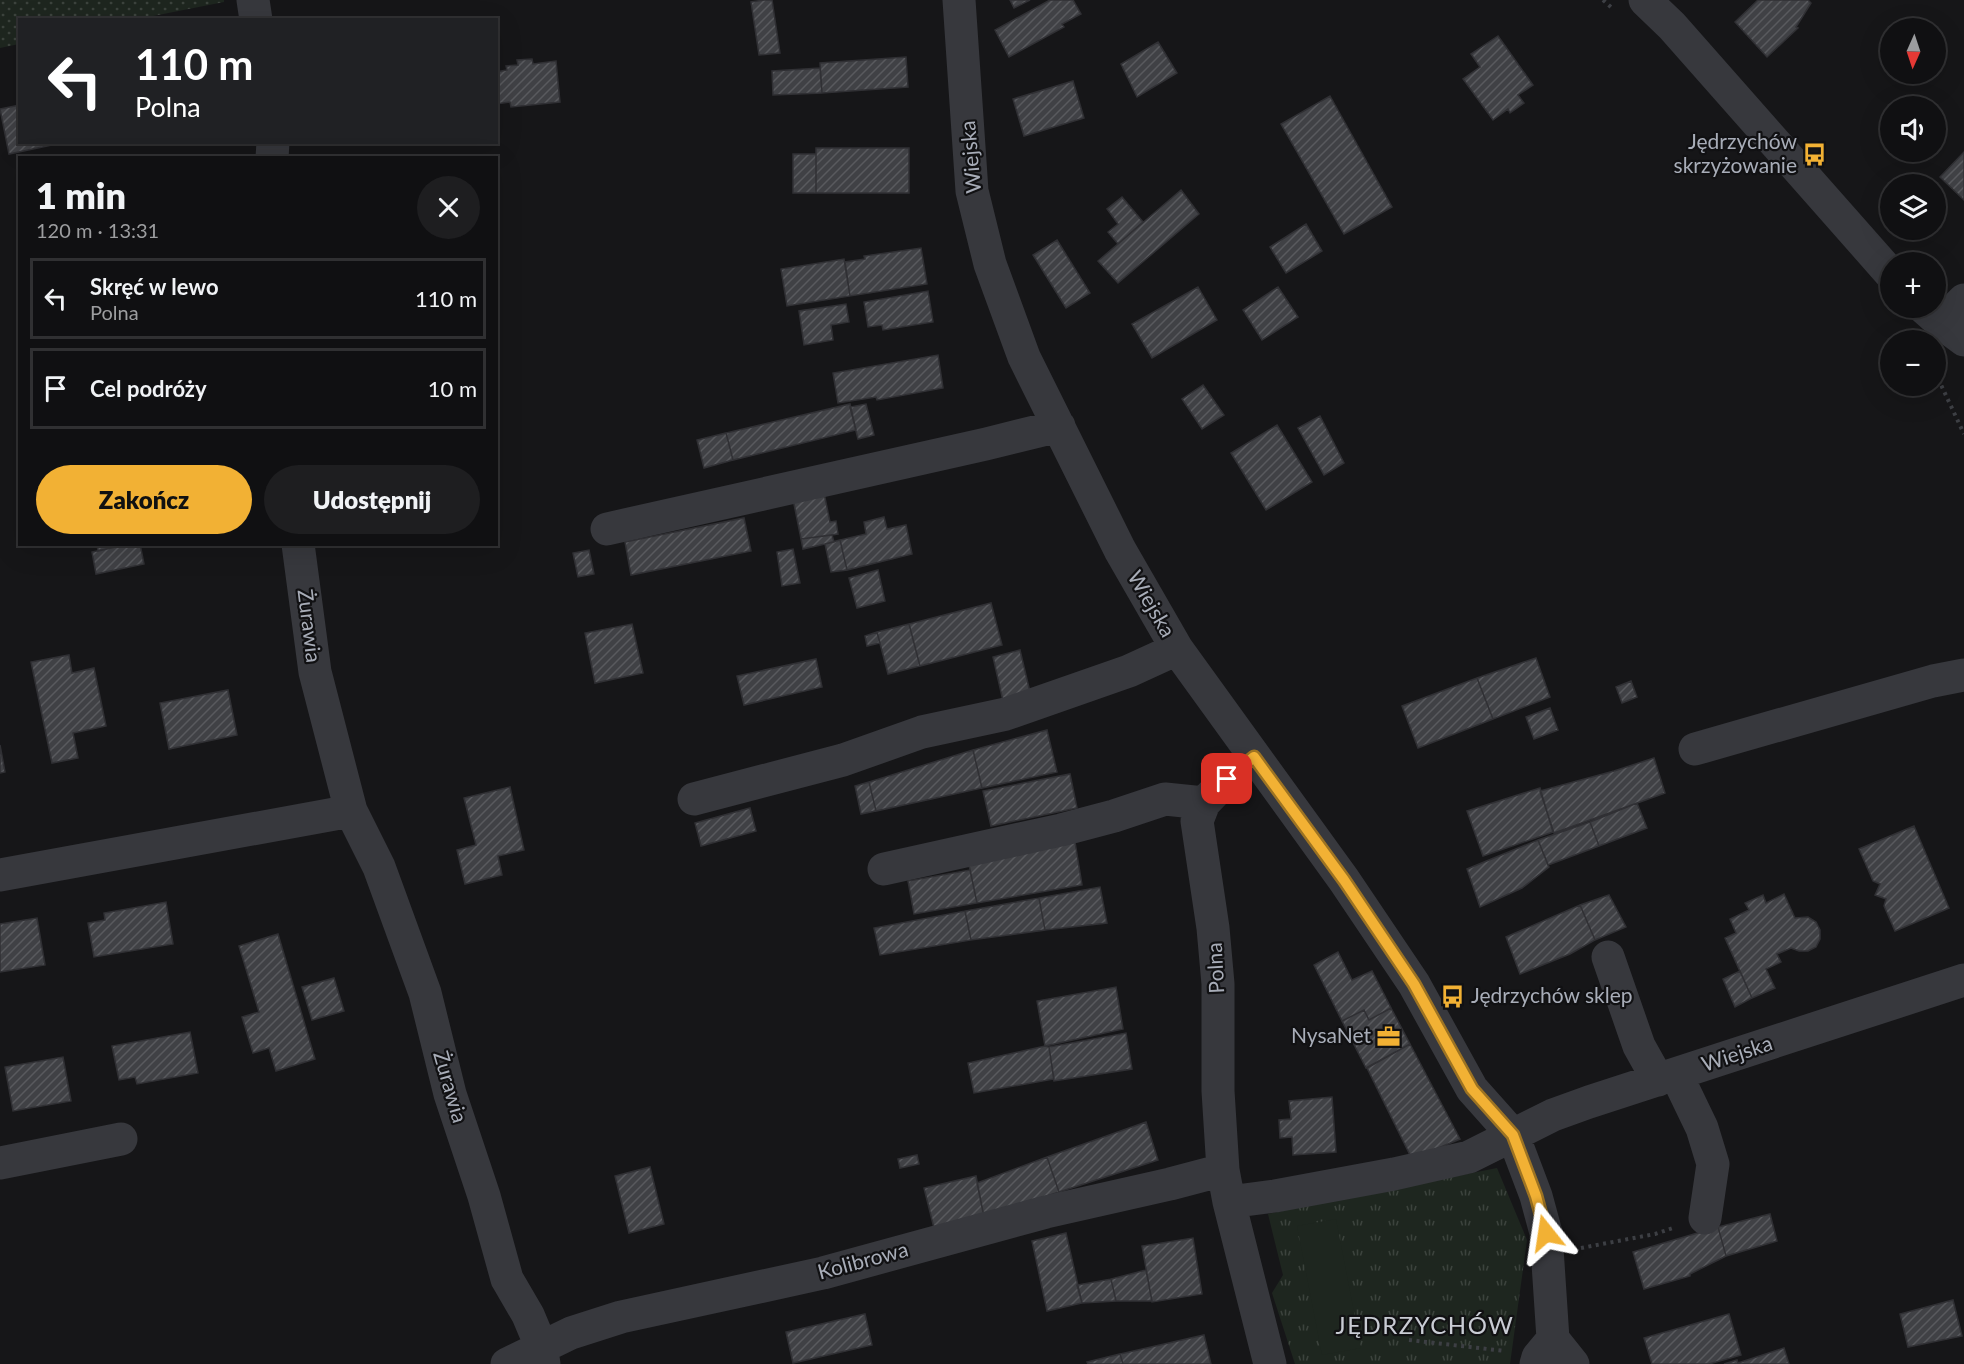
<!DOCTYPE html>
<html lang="pl">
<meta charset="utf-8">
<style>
:root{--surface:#101012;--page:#1e1e20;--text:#f1f3f6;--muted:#9c9d9f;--line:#303032;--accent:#f2b134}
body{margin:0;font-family:Lato,sans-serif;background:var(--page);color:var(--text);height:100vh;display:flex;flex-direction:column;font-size:22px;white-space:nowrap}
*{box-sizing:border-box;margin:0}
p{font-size:20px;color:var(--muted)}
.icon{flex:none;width:33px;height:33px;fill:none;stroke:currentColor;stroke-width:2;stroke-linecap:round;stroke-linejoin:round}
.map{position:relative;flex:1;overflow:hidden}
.panel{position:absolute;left:18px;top:156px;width:480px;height:390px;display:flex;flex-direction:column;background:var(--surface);border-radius:0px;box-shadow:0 6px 24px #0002,0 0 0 2px var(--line)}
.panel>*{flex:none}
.guide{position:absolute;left:18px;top:18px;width:480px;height:126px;border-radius:0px;box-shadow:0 6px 24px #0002,0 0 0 2px var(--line);background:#202124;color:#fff;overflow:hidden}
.needle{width:39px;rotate:183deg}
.controls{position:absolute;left:1880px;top:18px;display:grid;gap:12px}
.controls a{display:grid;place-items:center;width:66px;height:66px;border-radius:50%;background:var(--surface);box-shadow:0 6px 24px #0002,0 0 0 2px var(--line);font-size:30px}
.pin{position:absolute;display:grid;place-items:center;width:51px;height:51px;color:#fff;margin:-26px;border-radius:12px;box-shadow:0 3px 9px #0006}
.me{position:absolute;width:66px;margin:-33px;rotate:345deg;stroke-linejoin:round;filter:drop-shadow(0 0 4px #0008)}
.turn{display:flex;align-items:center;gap:21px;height:126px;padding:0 18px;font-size:27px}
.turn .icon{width:78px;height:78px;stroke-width:2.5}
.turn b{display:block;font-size:42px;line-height:51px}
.round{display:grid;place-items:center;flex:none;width:63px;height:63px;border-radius:32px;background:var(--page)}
.headline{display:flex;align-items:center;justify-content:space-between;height:102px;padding:0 18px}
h1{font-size:36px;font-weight:800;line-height:45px}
.button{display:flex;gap:12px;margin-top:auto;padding:12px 18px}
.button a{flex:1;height:69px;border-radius:36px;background:var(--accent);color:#111;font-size:24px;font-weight:800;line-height:69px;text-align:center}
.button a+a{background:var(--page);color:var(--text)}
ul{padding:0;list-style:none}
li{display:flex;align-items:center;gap:18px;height:81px;margin:0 12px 9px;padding:0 6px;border:3px solid var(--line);border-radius:0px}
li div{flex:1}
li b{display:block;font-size:22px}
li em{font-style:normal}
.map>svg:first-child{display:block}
.grass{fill:url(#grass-dots)}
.park{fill:url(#park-tufts)}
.pitch{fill:#1e261f}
.building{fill:url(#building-hatch);stroke:#303034;stroke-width:1.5}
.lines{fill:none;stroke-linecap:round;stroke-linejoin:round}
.path{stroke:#3d3f44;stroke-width:4;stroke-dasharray:3 4.5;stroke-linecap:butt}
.minor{stroke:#37383d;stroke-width:33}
.route-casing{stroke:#9d7322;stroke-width:15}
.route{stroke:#f2b134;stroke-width:10}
.labels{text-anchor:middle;stroke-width:4.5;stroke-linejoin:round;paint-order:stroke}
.poi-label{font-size:21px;fill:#a8adb8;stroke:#111113;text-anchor:end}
.street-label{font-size:21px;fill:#a8adb8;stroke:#111113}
.quarter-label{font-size:24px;letter-spacing:1.5px;fill:#c9ccd4;stroke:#111113}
</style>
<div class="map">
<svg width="1964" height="1364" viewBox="0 0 1964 1364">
<defs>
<pattern id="grass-dots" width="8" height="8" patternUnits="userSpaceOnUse" patternTransform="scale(1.5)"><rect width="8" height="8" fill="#1e261f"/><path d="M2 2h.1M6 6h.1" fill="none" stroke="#3c433d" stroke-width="1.8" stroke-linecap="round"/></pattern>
<pattern id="park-tufts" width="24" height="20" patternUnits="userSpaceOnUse" patternTransform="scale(1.5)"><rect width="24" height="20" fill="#1e261f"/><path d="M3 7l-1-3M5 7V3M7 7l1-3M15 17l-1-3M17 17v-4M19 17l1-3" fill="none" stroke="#3c433d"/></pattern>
<pattern id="building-hatch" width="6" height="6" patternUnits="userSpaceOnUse" patternTransform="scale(1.5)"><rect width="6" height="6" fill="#404145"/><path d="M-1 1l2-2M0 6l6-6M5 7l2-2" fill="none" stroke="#595a5e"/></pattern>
</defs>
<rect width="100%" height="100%" fill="#161618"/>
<path class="grass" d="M0,0H224V2L138,19L20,20L19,44L0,48Z"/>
<path class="park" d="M1497,1168L1527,1240L1510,1364H1295L1272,1293L1283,1275L1268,1214Z"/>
<path class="pitch" d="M1336,1219L1361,1348L1322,1355L1297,1226Z"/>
<path class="building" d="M764,0H772L780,53L759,55L751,2Z
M1010,0H1030L1014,8Z
M1050,0H1073L1081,14L1062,24L1064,27L1009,57L995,30Z
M1758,0H1808L1811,3L1796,27L1798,28L1767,57L1735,22Z
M1498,36L1533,85L1518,95L1524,103L1510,113L1508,109L1493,120L1463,79L1480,67L1471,54Z
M1158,42L1177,73L1137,97L1121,64Z
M906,57L908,87L822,93L820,63Z
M532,59L533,64L556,61L560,102L511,107L510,102L496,104V72L507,70L506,66L518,65L517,60Z
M820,68L822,93L773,95L772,71Z
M1073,81L1084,118L1024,136L1013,99Z
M1330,96L1392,207L1344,234L1281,124Z
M20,105V142H66L9,154L0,109Z
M816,148H909V193H816Z
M1964,152V200L1940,177Z
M793,154H816V193H793Z
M1181,190L1199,214L1118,283L1098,261Z
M1122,197L1143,222L1118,244L1108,232L1118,224L1107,209Z
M1306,224L1322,251L1286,273L1270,247Z
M1057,240L1090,293L1066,308L1033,255Z
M921,248L927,284L850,296L845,262L865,259L864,256Z
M844,259L850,296L787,306L781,269Z
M1198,287L1217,320L1152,358L1132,324Z
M1278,287L1298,317L1262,340L1243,310Z
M928,291L933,322L883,330L882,325L868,327L864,302Z
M846,304L849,322L831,325L833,340L804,345L799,311Z
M938,355L943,388L877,400L876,397L838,403L833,373Z
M1203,385L1224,415L1202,429L1182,399Z
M850,404L856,430L733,460L726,433Z
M866,404L874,435L858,439L850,407Z
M1320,416L1344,463L1324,475L1298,428Z
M1277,425L1312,482L1266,510L1231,453Z
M726,433L733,460L704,468L697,440Z
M824,493L830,522L836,521L838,534L801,539L793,499Z
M884,517L887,529L906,525L912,554L847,570L840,540L866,534L864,522Z
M744,518L751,551L631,575L625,542Z
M832,535L834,542L803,549L801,539Z
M840,540L847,570L831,572L825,544Z
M97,544H128L98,551Z
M128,544H140L144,564L96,574L92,552Z
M793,549L800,583L782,586L777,552Z
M589,550L594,574L578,577L573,553Z
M878,570L885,601L857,608L849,578Z
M991,603L1002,645L920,666L909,624Z
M632,624L643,673L595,683L585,633Z
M909,624L920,666L888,674L877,632Z
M877,632L880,643L867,646L865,636Z
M1020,650L1030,692L1003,701L993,657Z
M69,655L72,673L94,668L106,726L73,733L78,758L52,763L31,662Z
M1536,658L1550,697L1493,719L1477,678Z
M816,659L822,687L744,705L737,676Z
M1477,678L1493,719L1418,748L1402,706Z
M1631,681L1637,697L1622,703L1616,687Z
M228,690L237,735L169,749L160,703Z
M1550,708L1558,730L1534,739L1526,717Z
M1047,730L1057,772L982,788L973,750Z
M0,745L5,772L0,773Z
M973,750L982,788L876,811L869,782Z
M1654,758L1665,793L1554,833L1540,791L1614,771Z
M1070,774L1077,808L991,826L983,791Z
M869,782L876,811L861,814L855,786Z
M510,787L524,850L498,856L502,875L465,884L457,850L476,845L464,798Z
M1540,788L1553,832L1483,856L1467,811Z
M1637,803L1647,828L1599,846L1590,822Z
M750,808L756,831L701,846L695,823Z
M1590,822L1599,846L1548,865L1538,840Z
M1914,826L1949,908L1895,931L1884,906L1886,899L1875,895L1880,884L1873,881L1859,849Z
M1538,840L1549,867L1522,888L1480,907L1467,869Z
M1075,842L1082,885L977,903L968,860Z
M970,870L977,903L914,914L908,881Z
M1100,887L1107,923L1045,930L1039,898Z
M1784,894L1795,918L1808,917L1816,922L1820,930V939L1816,947L1808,951H1799L1791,948L1777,954L1781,962L1766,969L1775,988L1752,998L1725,938L1736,933L1730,919L1749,910L1745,903L1763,895L1766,903Z
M1609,895L1626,927L1595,940L1580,905Z
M1039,898L1045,930L971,940L965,911Z
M166,902L173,944L94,957L88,923L105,920L104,913Z
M1580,905L1595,940L1570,954L1520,974L1506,937Z
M965,911L971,940L880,955L874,928Z
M37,918L45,965L0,972V924Z
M278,934L315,1059L276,1071L269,1048L253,1053L242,1017L259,1012L239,946Z
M1338,952L1352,980L1372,971L1391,1008L1369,1020L1364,1010L1342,1021L1314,965Z
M1740,971L1752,998L1735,1007L1723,979Z
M334,978L344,1011L312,1020L302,987Z
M1116,987L1123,1029L1045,1046L1037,1001Z
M1391,1008L1410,1044L1366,1068L1342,1021L1364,1010L1369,1020Z
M190,1032L198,1073L137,1084L135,1077L119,1080L112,1046Z
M1126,1033L1132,1069L1054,1081L1049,1047Z
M1410,1044L1460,1139L1412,1159L1367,1068Z
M1045,1046L1049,1047L1054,1079L974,1093L968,1063Z
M63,1057L71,1101L13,1111L5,1067Z
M1332,1097L1336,1152L1293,1155L1292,1137L1280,1138L1279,1120L1291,1119L1289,1101Z
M1146,1122L1158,1160L1059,1192L1047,1157Z
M917,1155L919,1164L900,1168L898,1159Z
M1047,1157L1059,1192L984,1217L977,1183Z
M650,1167L664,1224L629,1233L615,1176Z
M976,1176L984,1217L934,1228L924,1188Z
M1770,1214L1777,1241L1726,1256L1718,1227Z
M1718,1227L1726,1256L1690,1274V1276L1644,1289L1633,1252Z
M1066,1233L1082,1303L1047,1311L1032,1241Z
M1193,1238L1202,1294L1152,1302L1142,1246Z
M1146,1270L1152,1301H1116L1111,1279Z
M1111,1279L1116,1301L1082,1303L1077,1285Z
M1953,1300L1962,1336L1908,1347L1900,1314Z
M865,1314L872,1345L793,1363L786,1332Z
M1729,1314L1741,1355L1709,1364H1652L1644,1338Z
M1204,1335L1211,1364H1123L1120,1354Z
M1784,1348L1789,1364H1724L1737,1360L1738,1363Z
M1120,1354L1123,1364H1088L1087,1362Z"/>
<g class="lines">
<path class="path" d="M1603,0L1612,8
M1935,372L1964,434
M1581,1248L1655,1234L1673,1228
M1409,1340L1505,1351"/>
<path class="minor" d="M253,0L256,20
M959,0L972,191L990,264L1024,357L1120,550L1177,649L1344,880L1414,984L1472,1089L1513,1135L1536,1196L1546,1233L1553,1339L1573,1364
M1645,0L1672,26L1890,273
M272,158L273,142
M1924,308L1941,323L1964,340
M1941,323L1964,300
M607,529L986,444L1059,426
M298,544L315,672L351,811L379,867L425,993L450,1094L484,1196L507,1279L528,1315L541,1346L544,1364
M1695,749L1933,681L1964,675
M1254,757L1227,779L1204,803L1197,821L1213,928L1218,984V1091L1223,1170L1229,1202L1270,1364
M694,799L843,760L922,732L1006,714L1129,671L1177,649
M884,869L1061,830L1114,816L1165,799L1204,803
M0,875L351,811
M1608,957L1639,1046L1658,1080
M1676,1074L1702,1128L1713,1164L1705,1218
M0,1163L121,1139
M1229,1202L1275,1196L1394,1174L1469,1157L1553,1115L1589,1102L1964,980
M507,1364L571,1333L621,1317L823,1273L1046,1212L1170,1184L1223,1170
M1536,1364L1538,1357L1553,1339"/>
</g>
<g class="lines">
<defs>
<path id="route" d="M1227,779L1254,757L1344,880L1414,984L1472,1089L1513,1135L1536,1196L1546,1233"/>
</defs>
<use href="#route" class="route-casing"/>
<use href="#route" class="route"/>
</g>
<defs>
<symbol id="bus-bare" viewBox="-9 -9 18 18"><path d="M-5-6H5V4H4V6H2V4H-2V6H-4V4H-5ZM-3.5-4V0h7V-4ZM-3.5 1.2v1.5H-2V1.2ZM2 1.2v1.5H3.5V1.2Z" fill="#f2b134" stroke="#111113" stroke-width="2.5" paint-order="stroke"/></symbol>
<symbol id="office-bare" viewBox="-9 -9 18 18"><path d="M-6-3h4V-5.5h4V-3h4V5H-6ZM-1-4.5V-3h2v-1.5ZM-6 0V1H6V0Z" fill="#f2b134" stroke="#111113" stroke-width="2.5" paint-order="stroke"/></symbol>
</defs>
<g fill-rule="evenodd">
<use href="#bus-bare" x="1798" y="138" width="33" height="33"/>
<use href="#bus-bare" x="1436" y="980" width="33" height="33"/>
<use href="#office-bare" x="1372" y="1020" width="33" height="33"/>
</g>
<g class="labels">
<g class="poi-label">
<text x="1797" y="149">Jędrzychów<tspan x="1797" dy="24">skrzyżowanie</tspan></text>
<text x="1471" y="1003" text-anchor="start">Jędrzychów sklep</text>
<text x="1371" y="1043">NysaNet</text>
</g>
<g class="street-label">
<text transform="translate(971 157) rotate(-95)" y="7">Wiejska</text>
<text transform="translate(1151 604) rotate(60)" y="7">Wiejska</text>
<text transform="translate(309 626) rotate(83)" y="7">Żurawia</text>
<text transform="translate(1216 968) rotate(-93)" y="7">Polna</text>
<text transform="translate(1737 1054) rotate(-18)" y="7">Wiejska</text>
<text transform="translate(450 1087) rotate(74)" y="7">Żurawia</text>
<text transform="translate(863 1261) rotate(-15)" y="7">Kolibrowa</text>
</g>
<g class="quarter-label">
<text x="1425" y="1334">JĘDRZYCHÓW</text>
</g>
</g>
</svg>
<div class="controls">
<a><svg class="needle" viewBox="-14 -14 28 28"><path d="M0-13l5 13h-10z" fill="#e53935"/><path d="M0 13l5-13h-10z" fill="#9c9d9f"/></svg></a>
<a><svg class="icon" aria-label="sound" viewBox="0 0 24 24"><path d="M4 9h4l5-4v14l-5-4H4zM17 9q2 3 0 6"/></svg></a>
<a><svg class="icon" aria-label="layers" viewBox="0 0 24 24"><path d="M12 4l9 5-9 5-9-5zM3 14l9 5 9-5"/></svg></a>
<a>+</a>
<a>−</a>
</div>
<div class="pin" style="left:1227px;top:779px;background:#d93025"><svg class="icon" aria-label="arrive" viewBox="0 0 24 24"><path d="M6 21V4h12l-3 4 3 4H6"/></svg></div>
<svg class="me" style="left:1546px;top:1233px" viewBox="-20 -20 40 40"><path d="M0-17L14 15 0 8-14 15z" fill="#f2b134" stroke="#fff" stroke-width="4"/></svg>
<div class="guide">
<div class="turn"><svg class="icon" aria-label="left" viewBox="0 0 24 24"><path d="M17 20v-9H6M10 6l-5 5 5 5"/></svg><div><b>110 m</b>Polna</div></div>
</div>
<section class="panel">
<div class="headline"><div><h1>1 min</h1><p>120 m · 13:31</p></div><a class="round"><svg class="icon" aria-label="close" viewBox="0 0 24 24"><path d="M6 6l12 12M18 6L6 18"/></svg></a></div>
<ul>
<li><svg class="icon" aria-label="left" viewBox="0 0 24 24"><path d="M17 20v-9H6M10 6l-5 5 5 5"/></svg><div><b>Skręć w lewo</b><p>Polna</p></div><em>110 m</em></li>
<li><svg class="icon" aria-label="arrive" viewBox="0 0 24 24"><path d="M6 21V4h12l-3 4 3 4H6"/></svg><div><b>Cel podróży</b></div><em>10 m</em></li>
</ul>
<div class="button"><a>Zakończ</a><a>Udostępnij</a></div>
</section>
</div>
